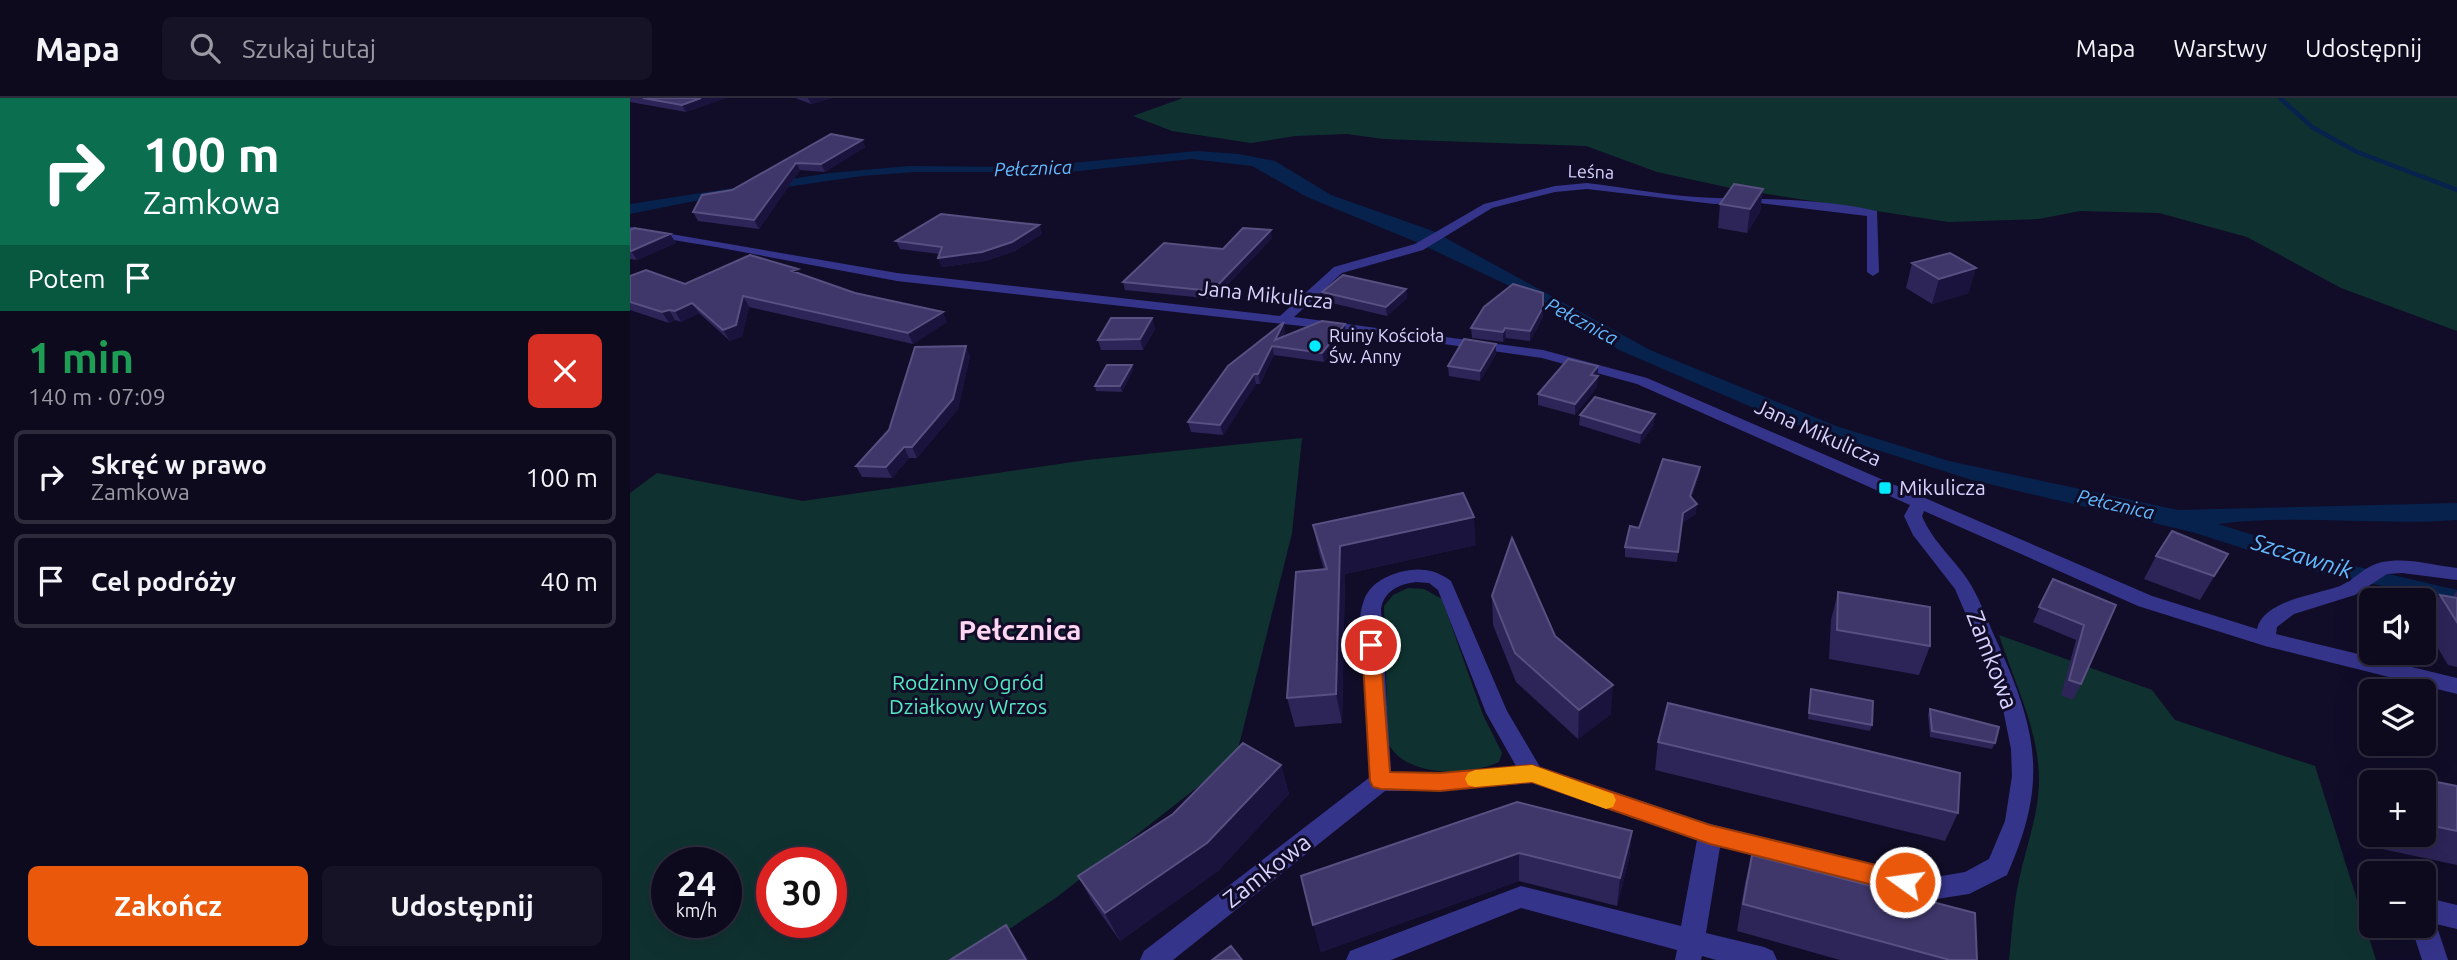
<!DOCTYPE html>
<html lang="pl">
<meta charset="utf-8">
<style>
:root{--surface:#0d0a1e;--page:#161327;--text:#f1f3f6;--muted:#9a9aa4;--line:#2d2b3c;--accent:#ea580c}
body{margin:0;font-family:Ubuntu,sans-serif;background:var(--page);color:var(--text);height:100vh;display:flex;flex-direction:column;font-size:26px;white-space:nowrap}
*{box-sizing:border-box;margin:0}
p{font-size:23px;color:var(--muted)}
.icon{flex:none;width:38px;height:38px;fill:none;stroke:currentColor;stroke-width:2;stroke-linecap:round;stroke-linejoin:round}
.map{position:relative;flex:1;overflow:hidden}
.side{display:flex;flex-direction:column;background:var(--surface);width:630px}
.side>*{flex:none}
.guide{background:#0b6e4f;color:#fff;overflow:hidden}
.fabs{position:absolute;left:1729px;top:490px;display:grid;gap:14px}
.fabs a{display:grid;place-items:center;width:77px;height:77px;border-radius:10px;background:var(--surface);box-shadow:0 7px 28px #0002,0 0 0 2px var(--line);font-size:35px}
.speed{position:absolute;left:21px;top:749px;display:flex;gap:14px;font-size:35px;font-weight:700;text-align:center}
.speed>*{display:grid;place-content:center;width:91px;height:91px;border-radius:50%;background:var(--surface);box-shadow:0 7px 28px #0002,0 0 0 2px var(--line);line-height:1}
.speed small{font-size:18px;font-weight:400}
.speed .limit{border:10px solid #d22;background:#fff;color:#111}
.pin{position:absolute;display:grid;place-items:center;width:60px;height:60px;color:#fff;margin:-30px;border:4px solid #fff;border-radius:50%;box-shadow:0 2px 7px #0007}
.me{position:absolute;width:77px;margin:-38px;rotate:284deg;stroke-linejoin:round;filter:drop-shadow(0 0 5px #0008)}
.turn{display:flex;align-items:center;gap:24px;height:147px;padding:0 28px;font-size:32px}
.turn .icon{width:91px;height:91px;stroke-width:2.5}
.turn b{display:block;font-size:49px;line-height:60px}
.then{display:flex;align-items:center;height:66px;padding:0 28px;background:#0003;gap:14px;font-size:26px}
.round{display:grid;place-items:center;flex:none;width:74px;height:74px;border-radius:10px;background:var(--page)}
.head{display:flex;align-items:center;justify-content:space-between;height:119px;padding:0 28px}
h1{font-size:42px;font-weight:700;line-height:52px;color:#1e9e55}
.cta{display:flex;gap:14px;margin-top:auto;padding:14px 28px}
.cta a{flex:1;height:80px;border-radius:10px;background:var(--accent);color:#fff;font-size:28px;font-weight:700;line-height:80px;text-align:center}
.cta a+a{background:var(--page);color:var(--text)}
ul{padding:0;list-style:none}
li{display:flex;align-items:center;gap:21px;height:94px;margin:0 14px 10px;padding:0 14px;border:4px solid var(--line);border-radius:10px}
li div{flex:1}
li b{display:block;font-size:26px}
li em{font-style:normal}
header{display:flex;align-items:center;gap:42px;box-sizing:border-box;height:98px;padding:0 35px;background:var(--surface);border-bottom:2px solid var(--line)}
header strong{font-size:33px}
nav{display:flex;gap:38px;margin-inline-start:auto;font-size:24px}
.search{width:490px;height:63px;background:var(--page);display:flex;align-items:center;gap:18px;box-sizing:border-box;padding:0 24px;border-radius:10px;color:var(--muted);font-size:26px}
main{display:flex;flex:1;min-height:0}
.map>svg:first-child{display:block}
.green{fill:#0f3230;fill-rule:evenodd}
.water{fill:#07224d}
.lines{fill:none;stroke-linecap:round;stroke-linejoin:round}
.stream{stroke:#07224d;stroke-width:4.5}
.minor{fill:#35348b;fill-rule:evenodd}
.wall{fill:#2d2458}
.shaded-wall{fill:#1a133d}
.building{fill:#3f376a;stroke:#575081;stroke-width:2}
.route{fill:#ea580c;stroke:#983908;stroke-width:2}
.slow{fill:#f59e0b}
.poi-dot{fill:#00ebff;stroke:#110d28;stroke-width:2.5}
.labels{text-anchor:middle;stroke-width:6;stroke-linejoin:round;paint-order:stroke}
.far-street-label{font-size:18px;fill:#d8d4ff;stroke:#110d28}
.far-poi-label{font-size:18px;fill:#d8d4ff;stroke:#110d28;text-anchor:start}
.far-water-label{font-size:19px;font-style:italic;fill:#62baff;stroke:#110d28}
.street-label{font-size:21px;fill:#d8d4ff;stroke:#110d28}
.poi-label{font-size:21px;fill:#d8d4ff;stroke:#110d28;text-anchor:start}
.park-label{font-size:21px;fill:#54ebc2;stroke:#110d28}
.water-label{font-size:23px;font-style:italic;fill:#62baff;stroke:#110d28}
.near-street-label{font-size:24px;fill:#d8d4ff;stroke:#110d28}
.district-label{font-size:28px;font-weight:bold;fill:#ffd6f1;stroke:#110d28}
</style>
<header>
<strong>Mapa</strong>
<div class="search"><svg class="icon" aria-label="search" viewBox="0 0 24 24"><circle cx="10" cy="10" r="6"/><path d="M15 15l6 6"/></svg>Szukaj tutaj</div>
<nav><a>Mapa</a><a>Warstwy</a><a>Udostępnij</a></nav>
</header>
<main>
<section class="side">
<div class="guide">
<div class="turn"><svg class="icon" aria-label="right" viewBox="0 0 24 24"><path d="M7 20v-9h11M14 6l5 5-5 5"/></svg><div><b>100 m</b>Zamkowa</div></div>
<div class="then">Potem<svg class="icon" aria-label="arrive" viewBox="0 0 24 24"><path d="M6 21V4h12l-3 4 3 4H6"/></svg></div>
</div>
<div class="head"><div><h1>1 min</h1><p>140 m · 07:09</p></div><a class="round" style="background:#d93025;color:#fff"><svg class="icon" aria-label="close" viewBox="0 0 24 24"><path d="M6 6l12 12M18 6L6 18"/></svg></a></div>
<ul>
<li><svg class="icon" aria-label="right" viewBox="0 0 24 24"><path d="M7 20v-9h11M14 6l5 5-5 5"/></svg><div><b>Skręć w prawo</b><p>Zamkowa</p></div><em>100 m</em></li>
<li><svg class="icon" aria-label="arrive" viewBox="0 0 24 24"><path d="M6 21V4h12l-3 4 3 4H6"/></svg><div><b>Cel podróży</b></div><em>40 m</em></li>
</ul>
<div class="cta"><a>Zakończ</a><a>Udostępnij</a></div>
</section>
<div class="map">
<svg width="1827" height="862" viewBox="0 0 1827 862">
<rect width="100%" height="100%" fill="#110d28"/>
<path class="green" d="M553,0H1827V233L1711,190L1617,139L1529,115L1450,113L1409,121L1318,124L1105,91L1027,74L956,48L753,41L717,36L665,38L621,45L542,33L503,18Z
M672,340L662,435L606,659L427,799L333,862H0V395L27,375L173,403L457,362ZM37,765H96V824H37ZM142,765H201V824H142Z
M778,490L794,491L812,501L853,617L872,655L869,664C838,678 776,680 758,645L754,508L763,497Z
M1369,537L1522,592L1545,622L1685,668L1746,862H1379C1382,836 1383,808 1389,782C1396,748 1409,717 1409,682C1409,632 1384,584 1369,537Z"/>
<path class="water" d="M567,53L609,56L645,63L701,97L803,133L1020,252L1206,328L1319,363L1548,412L1827,405V422C1748,428 1666,416 1588,426L1720,467L1827,492V501L1703,479L1562,434L1342,382L1152,322L989,252L918,206L784,143L677,99L622,68L561,61L440,74H285L232,78L80,100L0,116V106L200,75L279,68L399,69Z"/>
<g class="lines">
<path class="stream" d="M1650,0L1682,29L1727,54L1827,92"/>
<path class="minor" d="M957,85C999,90 1043,99 1086,100C1140,101 1194,101 1247,113L1249,174L1243,178L1237,174V118L1129,105L1084,106L957,91L925,94L862,110L793,152L712,175L664,219L913,252L1017,280L1522,498L1627,531C1633,502 1686,497 1710,488C1724,482 1736,467 1752,464C1776,459 1803,467 1827,470V482L1772,475L1757,476L1725,497L1664,516L1647,529L1646,536L1827,580V596L1635,548L1508,508L1294,413L1292,418C1303,445 1327,463 1341,487C1352,506 1359,527 1368,546C1408,635 1418,685 1377,777L1339,796L1300,802L1090,749L1076,835L1134,849L1143,853L1147,862H1086L1072,858L1071,862H1045L1047,852L891,810L761,862H716L720,853L891,788L1051,828L1067,742L902,685L810,693H755L543,862H510L514,853L740,679C737,642 735,604 733,566C732,547 726,522 734,502C740,486 754,479 770,474C788,469 806,471 821,483L877,613L910,669L1080,726L1300,780L1335,774L1359,761L1375,723L1382,678L1381,651L1370,596L1325,491L1283,437L1274,418L1280,407L1007,286L912,260L744,236L267,183L86,149L0,135V129L267,175L650,218L704,169L785,146L854,106L925,88ZM786,484L799,485L808,492L856,615L886,668L810,675L761,674L751,511C754,493 769,486 786,484Z
M1794,799L1827,807V831L1806,826L1818,862H1792L1781,828H1794Z"/>
</g>
<path class="wall" d="M0,0H96L56,14L0,4Z
M165,0H202L181,6Z
M201,36L232,42L235,49L195,74L170,72L129,131L68,123L63,114Z
M1133,91L1130,114L1117,135L1088,130L1090,106Z
M409,127L412,136L385,153L355,163L312,169L308,160L309,156L270,151L266,143Z
M0,132L40,136L46,145L7,162L0,161Z
M642,140L584,201L495,192L493,184L593,151Z
M1282,165L1339,195L1302,206L1276,190Z
M171,176L225,195L317,224L283,246L119,209L112,238L100,243L69,215L51,224L45,222L39,225L0,212V178L55,186Z
M776,191L777,200L757,218L693,203L692,194Z
M913,219L900,243L876,240L873,244L842,240L841,230Z
M522,220L525,231L513,252H471L468,242Z
M655,233L653,239L716,236L694,264L644,257L630,286H626L593,337L561,334L558,324Z
M866,246V256L850,283L819,278L818,268Z
M340,258L328,311L287,360H279L262,380L232,379L226,368Z
M502,267L503,272L492,294L466,293L465,288Z
M968,268L967,289L945,317L908,307V296Z
M950,317L1024,327L1010,346L949,327Z
M1070,369L1069,378L1061,400L1066,416L1052,425L1047,464L995,459V449L1009,430Z
M683,427L846,447L715,476L712,625L665,629L657,600L694,471L689,455Z
M1598,456L1570,502L1514,481L1526,458Z
M1423,481L1486,507L1451,586L1443,602L1431,597L1446,542L1403,524Z
M1827,493V569L1818,567L1794,527V518L1810,497L1822,499Z
M1208,494L1300,548L1289,577L1199,561L1201,522Z
M862,498L925,538L981,616L948,641L886,584L863,527Z
M1181,591L1242,627L1240,633L1178,621Z
M1300,611L1365,645L1362,651L1300,639L1298,616Z
M1028,644L1328,715L1315,743L1025,672Z
M651,667L659,696L588,773L490,843L464,806L448,778Z
M1762,675L1827,688V767L1752,751L1747,737H1794V684H1754Z
M1741,698V720L1736,704Z
M1002,733L999,761L987,808L889,783L691,854L671,778Z
M1122,757L1347,862H1210L1107,833L1115,785Z
M1744,771L1763,775H1741V786L1739,777Z"/>
<path class="shaded-wall" d="M71,0H96L56,14L52,7Z
M178,0H202L181,6Z
M232,42L235,49L195,74L191,66Z
M166,65L170,72L129,131L124,122Z
M1133,91L1130,114L1117,135L1120,111Z
M409,127L412,136L385,153L355,163L312,169L308,160Z
M641,132L642,140L584,201L582,193Z
M40,136L46,145L7,162L1,153Z
M1346,170L1339,195L1302,206L1309,181Z
M776,191L777,200L757,218L756,209Z
M913,195V219L900,243V233Z
M113,198L119,209L112,238L100,243L93,232Z
M62,205L69,215L51,224L45,213Z
M39,212L45,222L39,225L32,214Z
M313,214L317,224L283,246L278,235Z
M522,220L525,231L513,252L510,241Z
M654,224L655,233L648,248L645,242Z
M715,226L716,236L694,264L692,255Z
M875,230L876,240L873,244V234Z
M866,246V256L850,283V273Z
M336,248L340,258L328,311L287,360L282,349Z
M642,248L644,257L630,286L628,276Z
M502,267L503,272L492,294L490,288Z
M968,268L967,289L945,317V306L961,277Z
M624,276L626,286L593,337L590,327Z
M1025,316L1024,327L1010,346L1011,335Z
M274,349L279,360L262,380L256,369Z
M1070,369L1069,378L1058,407L1060,398Z
M1067,406L1066,416L1052,425L1053,415Z
M844,419L846,447L715,476L712,625L706,596L710,448Z
M983,587L981,616L948,641L949,612Z
M651,667L659,696L588,773L490,843L475,815Z
M1002,733L999,761L987,808L990,780Z
M889,755V783L691,854L683,827Z
M376,827L394,854L399,862H396Z"/>
<path class="building" d="M13,0H71L52,7Z
M201,36L232,42L191,66L166,65L124,122L63,114L72,97L102,92Z
M1104,86L1133,91L1120,111L1090,106Z
M311,116L409,127L382,144L352,154L308,160L312,149L266,143Z
M4,130L40,136L1,153L0,152V132Z
M613,130L641,132L582,193L493,184L534,145L593,151Z
M1320,155L1346,170L1309,181L1282,165Z
M120,157L168,171L162,173L225,195L313,214L278,235L113,198L106,227L93,232L62,205L45,213L39,212L32,214L0,204V178L16,172L55,186Z
M713,177L776,191L756,209L692,194Z
M883,186L913,195V209L900,233L875,230L873,234L841,230L854,209Z
M481,220H522L510,241L468,242Z
M692,223L715,226L692,255L642,248L628,276H624L590,327L558,324L598,268L654,224L645,242Z
M834,241L866,246L850,273L818,268Z
M336,248L323,301L282,349H274L256,369L226,368L259,332L285,249Z
M938,261L968,268L961,277L968,278L945,306L908,296Z
M477,267H502L490,288H465Z
M965,299L1025,316L1011,335L950,317Z
M1033,361L1070,369L1060,398L1067,406L1053,415L1048,454L995,449L1000,428L1009,430Z
M833,395L844,419L710,448L706,596L657,600L666,474L697,471L683,427Z
M1542,433L1598,456L1584,478L1526,458Z
M882,440L925,538L983,587L949,612L885,555L862,498Z
M1423,481L1486,507L1451,586L1439,582L1454,527L1409,509Z
M1208,494L1300,509V548L1207,532Z
M1810,497L1827,500V524Z
M1181,591L1243,603L1242,627L1179,615Z
M1038,605L1330,675L1328,715L1028,644Z
M1300,611L1369,629L1365,645L1302,633Z
M613,645L651,667L577,745L475,815L448,778L543,716Z
M1762,675L1827,688V733L1794,726V684H1765Z
M887,704L1002,733L990,780L889,755L683,827L671,778Z
M1122,757L1345,815L1347,862H1320L1113,806Z
M1744,771L1763,775H1745Z
M376,827L396,862H320Z
M601,848L612,862H582Z"/>
<path class="route" d="M741,540L747,542L750,547L760,674L810,675L902,667L1080,727L1275,774L1282,777L1286,784L1282,792L1275,795L1080,746L902,684L810,693L751,691L743,689L740,683L732,547L735,542Z"/>
<path class="slow" d="M902,667L983,696L986,702L983,709L976,711L902,684L845,689L838,687L835,681L838,675L845,672Z"/>
<g class="poi-dot">
<circle cx="685" cy="248" r="7"/>
<rect x="1248" y="383" width="14" height="14" rx="3.5"/>
</g>
<g class="labels">
<g class="far-street-label">
<text transform="translate(961 74) rotate(2)" y="6">Leśna</text>
</g>
<g class="far-poi-label">
<text x="699" y="244">Ruiny Kościoła<tspan x="699" dy="21">Św. Anny</tspan></text>
</g>
<g class="far-water-label">
<text transform="translate(403 70) rotate(-2)" y="7">Pełcznica</text>
<text transform="translate(952 223) rotate(28)" y="7">Pełcznica</text>
<text transform="translate(1486 406) rotate(13)" y="7">Pełcznica</text>
</g>
<g class="street-label">
<text transform="translate(636 197) rotate(6)" y="7">Jana Mikulicza</text>
<text transform="translate(1188 335) rotate(24)" y="7">Jana Mikulicza</text>
</g>
<g class="poi-label">
<text x="1269" y="397">Mikulicza</text>
</g>
<g class="park-label">
<text x="338" y="592">Rodzinny Ogród<tspan x="338" dy="24">Działkowy Wrzos</tspan></text>
</g>
<g class="water-label">
<text transform="translate(1672 458) rotate(17)" y="8">Szczawnik</text>
</g>
<g class="near-street-label">
<text transform="translate(1362 562) rotate(69)" y="8">Zamkowa</text>
<text transform="translate(637 773) rotate(-38)" y="8">Zamkowa</text>
</g>
<g class="district-label">
<text x="390" y="542">Pełcznica</text>
</g>
</g>
</svg>
<div class="fabs">
<a><svg class="icon" aria-label="sound" viewBox="0 0 24 24"><path d="M4 9h4l5-4v14l-5-4H4zM17 9q2 3 0 6"/></svg></a>
<a><svg class="icon" aria-label="layers" viewBox="0 0 24 24"><path d="M12 4l9 5-9 5-9-5zM3 14l9 5 9-5"/></svg></a>
<a>+</a>
<a>−</a>
</div>
<div class="speed"><div>24<small>km/h</small></div><div class="limit">30</div></div>
<div class="pin" style="left:741px;top:547px;background:#d93025"><svg class="icon" aria-label="arrive" viewBox="0 0 24 24"><path d="M6 21V4h12l-3 4 3 4H6"/></svg></div>
<svg class="me" style="left:1275px;top:784px" viewBox="-20 -20 40 40"><circle r="17" fill="#ea580c" stroke="#fff" stroke-width="3"/><path d="M0-11L8 9 0 5-8 9z" fill="#fff"/></svg>
</div>
</main>
